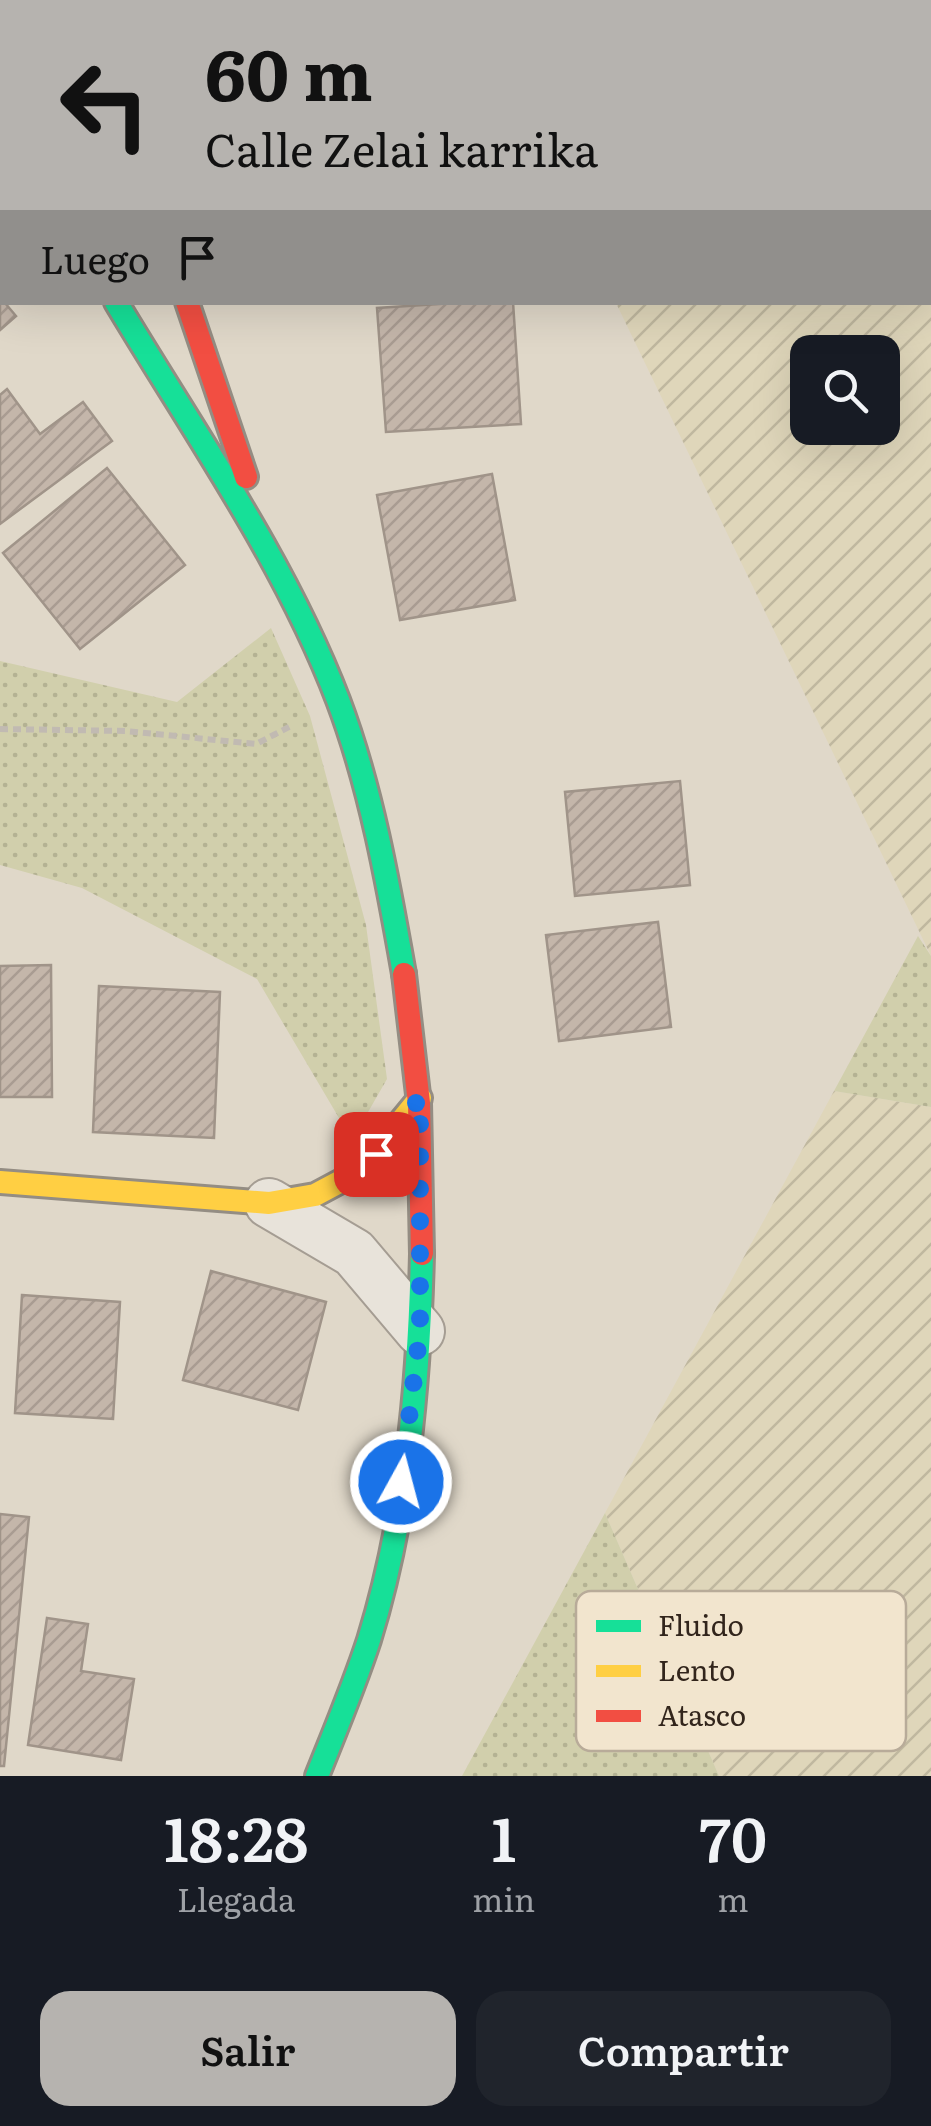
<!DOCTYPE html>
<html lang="es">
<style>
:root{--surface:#171b24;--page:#20242c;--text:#f1f3f6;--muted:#9ea1a6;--accent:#b6b3af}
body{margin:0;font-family:Literata,serif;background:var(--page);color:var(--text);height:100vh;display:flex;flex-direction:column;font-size:38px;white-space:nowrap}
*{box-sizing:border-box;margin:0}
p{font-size:32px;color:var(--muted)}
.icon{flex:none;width:55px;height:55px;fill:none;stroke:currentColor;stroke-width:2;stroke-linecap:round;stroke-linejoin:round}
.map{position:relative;height:1776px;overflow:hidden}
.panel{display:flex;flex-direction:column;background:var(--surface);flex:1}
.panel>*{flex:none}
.top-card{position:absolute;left:0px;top:0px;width:932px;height:305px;box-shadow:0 10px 40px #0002;background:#b6b3af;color:#111;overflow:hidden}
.controls{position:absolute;left:790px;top:335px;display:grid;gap:20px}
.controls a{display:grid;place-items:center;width:110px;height:110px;border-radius:20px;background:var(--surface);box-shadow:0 10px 40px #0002;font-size:50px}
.pin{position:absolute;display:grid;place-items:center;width:85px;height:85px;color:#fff;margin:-42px;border-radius:20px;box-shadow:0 5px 15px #0006}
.me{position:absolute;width:110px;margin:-55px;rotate:7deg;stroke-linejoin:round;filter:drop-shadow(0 0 8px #0008)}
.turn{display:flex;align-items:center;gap:35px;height:210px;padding:0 40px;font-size:45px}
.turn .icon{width:130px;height:130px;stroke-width:2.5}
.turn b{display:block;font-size:70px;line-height:85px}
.then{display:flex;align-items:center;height:95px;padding:0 40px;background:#0003;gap:20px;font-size:38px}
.eta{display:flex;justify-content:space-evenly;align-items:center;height:170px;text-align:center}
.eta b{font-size:60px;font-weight:600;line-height:70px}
.button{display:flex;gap:20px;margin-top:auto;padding:20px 40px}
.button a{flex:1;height:115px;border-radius:30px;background:var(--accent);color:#111;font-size:40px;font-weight:600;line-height:115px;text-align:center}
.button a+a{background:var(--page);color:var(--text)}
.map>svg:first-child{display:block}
.farmland{fill:url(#farmland-furrows);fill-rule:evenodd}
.grass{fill:url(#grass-dots)}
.building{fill:url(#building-hatch);stroke:#a09489;stroke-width:2.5}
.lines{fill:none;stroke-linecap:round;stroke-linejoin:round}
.street-casing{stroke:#a59d93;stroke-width:52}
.fast-casing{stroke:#948d83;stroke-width:28}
.slow-casing{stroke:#948d83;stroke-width:28}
.jam-casing{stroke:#948d83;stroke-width:28}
.path{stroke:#c1bab2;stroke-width:6;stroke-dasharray:8 5;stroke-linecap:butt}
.street{stroke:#e8e3da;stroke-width:48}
.fast{stroke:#16e098;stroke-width:22}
.slow{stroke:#ffcf43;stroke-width:22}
.jam{stroke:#f24e42;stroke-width:22}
.route{stroke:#1a73e8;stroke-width:18;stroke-dasharray:0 32.4}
.key{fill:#f2e5ce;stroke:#b8ab99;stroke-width:2.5}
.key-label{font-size:28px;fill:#32251c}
</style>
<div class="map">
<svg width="931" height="1776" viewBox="0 0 931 1776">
<defs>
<pattern id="farmland-furrows" width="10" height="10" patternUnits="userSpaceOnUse" patternTransform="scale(2.5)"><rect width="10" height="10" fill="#dfd6ba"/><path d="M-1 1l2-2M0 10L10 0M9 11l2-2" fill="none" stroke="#c0b89f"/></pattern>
<pattern id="grass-dots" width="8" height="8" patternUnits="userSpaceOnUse" patternTransform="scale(2.5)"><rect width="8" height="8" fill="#d1cfac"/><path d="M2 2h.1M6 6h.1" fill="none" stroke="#b4b293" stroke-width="1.8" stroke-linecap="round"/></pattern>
<pattern id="building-hatch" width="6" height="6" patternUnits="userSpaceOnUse" patternTransform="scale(2.5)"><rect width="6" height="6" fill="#c4b6aa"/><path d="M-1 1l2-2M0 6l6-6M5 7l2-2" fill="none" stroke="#a99c92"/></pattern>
</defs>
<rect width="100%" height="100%" fill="#e0d8c9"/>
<path class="farmland" d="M698,0H931V956L616,303L930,302V2ZM808,352H882V428H808Z
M834,1091L931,1107V1776H719L605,1513Z"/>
<path class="grass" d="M271,628L310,716L366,925L387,1079L352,1140L257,979L82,888L0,865V661L177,702Z
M918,936L931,956V1107L834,1091Z
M605,1513L719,1776H462Z"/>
<path class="building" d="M0,297L16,316L0,330Z
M470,302H513L521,424L386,432L377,308Z
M7,389L40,434L83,402L112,441L0,524V395Z
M107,468L185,565L80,649L3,553Z
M492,474L515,600L400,620L377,495Z
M680,781L690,885L575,896L565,792Z
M658,922L671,1027L559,1041L546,935Z
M51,965L52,1097H0V966Z
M99,986L220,992L214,1138L93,1132Z
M211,1271L326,1302L298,1410L183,1380Z
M22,1295L120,1302L113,1419L15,1413Z
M0,1514L29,1517L4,1766H0Z
M47,1618L88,1624L81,1671L134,1679L121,1760L28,1745Z"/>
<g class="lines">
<defs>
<path id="street" d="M0,99H2
M0,183L2,185
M269,1203L354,1253L420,1331"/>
<path id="fast" d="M152,0V2
M110,2L111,0
M116,302C193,431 284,559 338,700C371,787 388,883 404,974
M317,1776C335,1731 354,1686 369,1640C407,1517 419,1383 422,1254"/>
<path id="slow" d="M0,1182L269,1203L315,1195L360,1171L420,1098"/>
<path id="jam" d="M187,302L246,477
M404,974L419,1103L422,1254"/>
</defs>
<use href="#street" class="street-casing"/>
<use href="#fast" class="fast-casing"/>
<use href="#slow" class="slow-casing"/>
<use href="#jam" class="jam-casing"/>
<path class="path" d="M0,729L126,731L256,744L293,725"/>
<use href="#street" class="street"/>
<use href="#fast" class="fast"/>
<use href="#slow" class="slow"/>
<use href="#jam" class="jam"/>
</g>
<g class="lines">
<path class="route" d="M376,1154L420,1098V1331L401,1482"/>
</g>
<rect x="576" y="1591" width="330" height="160" rx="15" class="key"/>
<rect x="596" y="1620" width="45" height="12" fill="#16e098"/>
<rect x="596" y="1665" width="45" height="12" fill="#ffcf43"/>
<rect x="596" y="1710" width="45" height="12" fill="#f24e42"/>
<g class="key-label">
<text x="658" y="1636">Fluido</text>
<text x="658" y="1681">Lento</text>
<text x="658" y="1726">Atasco</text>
</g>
</svg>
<div class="controls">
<a><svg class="icon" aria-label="search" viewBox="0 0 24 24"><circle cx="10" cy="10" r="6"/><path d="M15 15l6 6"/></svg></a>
</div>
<div class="pin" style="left:376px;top:1154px;background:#d93025"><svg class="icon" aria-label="arrive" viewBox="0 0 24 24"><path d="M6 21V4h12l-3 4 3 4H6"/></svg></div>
<svg class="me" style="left:401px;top:1482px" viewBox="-20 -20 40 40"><circle r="17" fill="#1a73e8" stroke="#fff" stroke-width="3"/><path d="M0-11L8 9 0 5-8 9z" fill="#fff"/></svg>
<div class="top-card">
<div class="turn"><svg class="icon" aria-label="left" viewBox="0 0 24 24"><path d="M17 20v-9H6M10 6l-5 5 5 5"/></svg><div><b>60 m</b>Calle Zelai karrika</div></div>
<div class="then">Luego<svg class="icon" aria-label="arrive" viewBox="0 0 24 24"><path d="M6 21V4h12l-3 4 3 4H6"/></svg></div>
</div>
</div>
<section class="panel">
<div class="eta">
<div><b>18:28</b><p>Llegada</p></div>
<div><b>1</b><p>min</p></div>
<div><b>70</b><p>m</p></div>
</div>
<div class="button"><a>Salir</a><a>Compartir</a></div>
</section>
